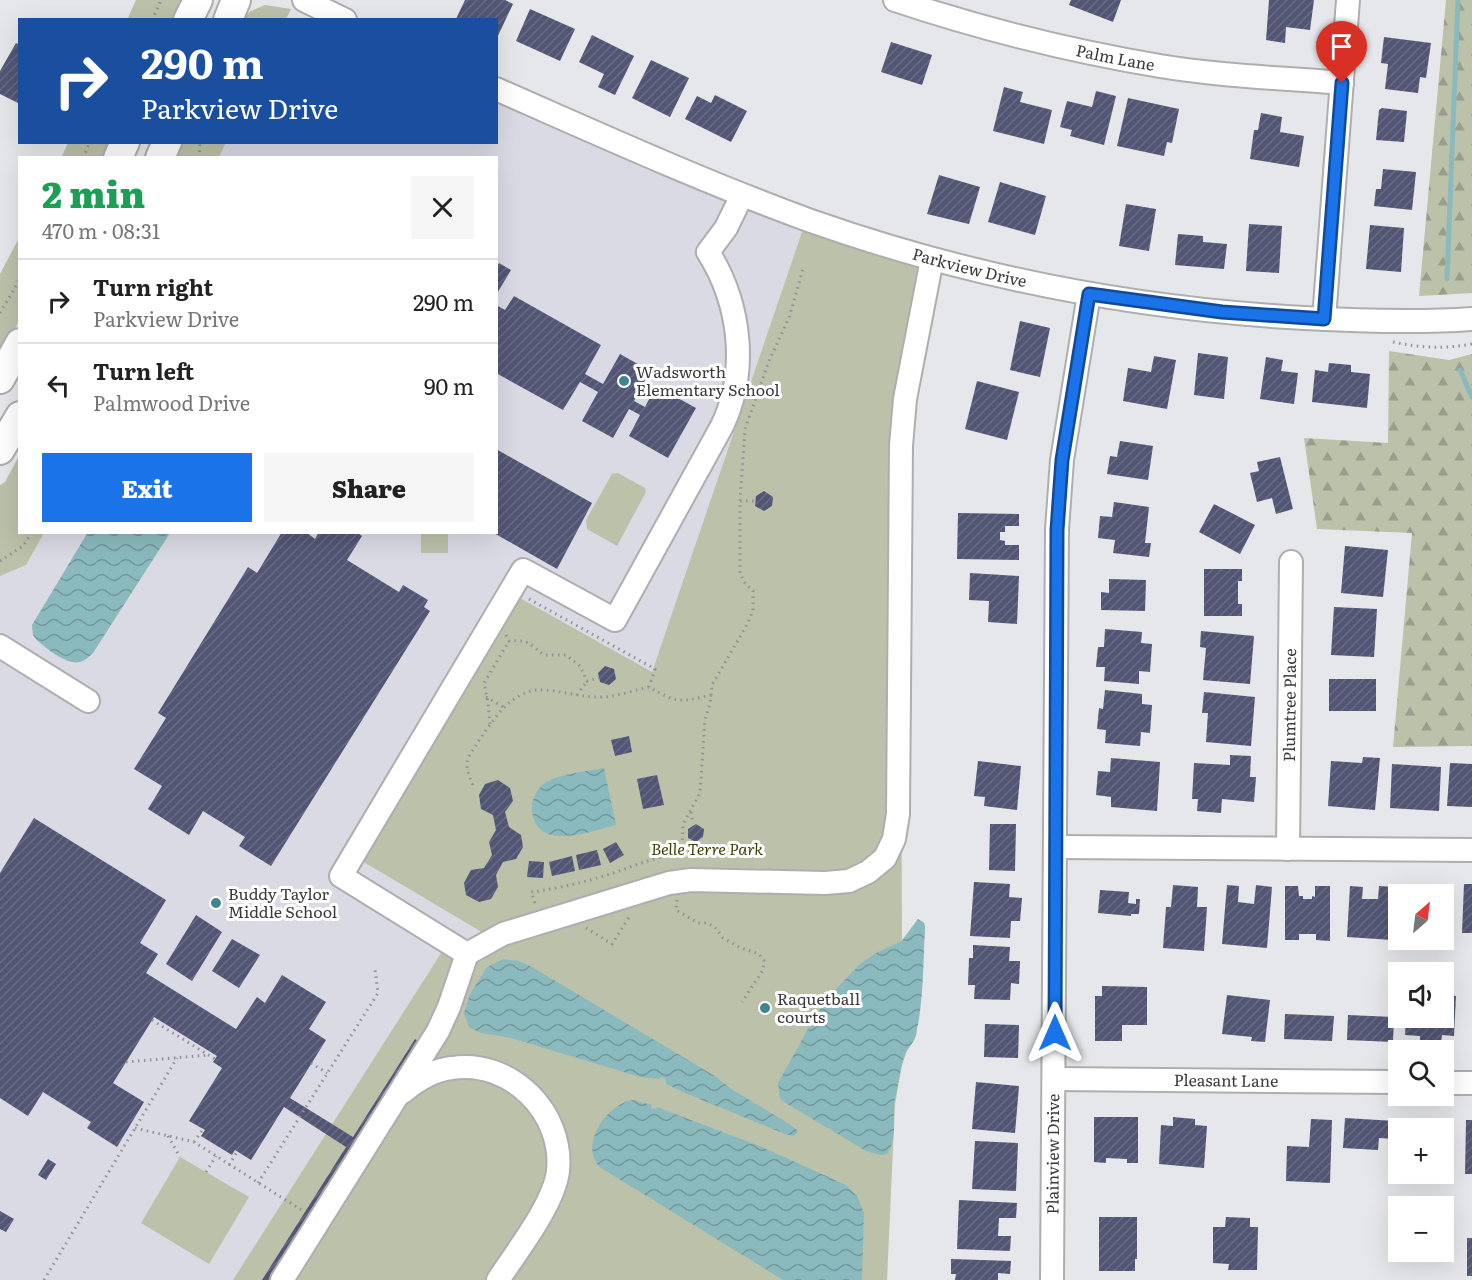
<!DOCTYPE html>
<meta charset="utf-8">
<style>
:root{--surface:#fff;--page:#f6f6f6;--text:#222;--muted:#767676;--line:#e0e0e0;--accent:#1a73e8}
body{margin:0;font-family:Literata,serif;background:var(--page);color:var(--text);height:100vh;display:flex;flex-direction:column;font-size:22px;white-space:nowrap}
*{box-sizing:border-box;margin:0}
p{font-size:20px;color:var(--muted)}
.icon{flex:none;width:33px;height:33px;fill:none;stroke:currentColor;stroke-width:2;stroke-linecap:round;stroke-linejoin:round}
.map{position:relative;flex:1;overflow:hidden}
.side{position:absolute;left:18px;top:156px;width:480px;height:378px;display:flex;flex-direction:column;background:var(--surface);border-radius:0px;box-shadow:0 6px 24px #0002}
.side>*{flex:none}
.guide{position:absolute;left:18px;top:18px;width:480px;height:126px;border-radius:0px;box-shadow:0 6px 24px #0002;background:#1a4fa0;color:#fff;overflow:hidden}
.needle{width:39px;rotate:28deg}
.controls{position:absolute;left:1388px;top:884px;display:grid;gap:12px}
.controls a{display:grid;place-items:center;width:66px;height:66px;border-radius:0px;background:var(--surface);box-shadow:0 6px 24px #0002;font-size:30px}
.pin{position:absolute;display:grid;place-items:center;width:51px;height:51px;color:#fff;margin:-62px -26px;border-radius:50% 50% 50% 0;rotate:-45deg;box-shadow:0 0 6px #0007}
.pin .icon{rotate:45deg}
.me{position:absolute;width:66px;margin:-33px;rotate:0deg;stroke-linejoin:round;filter:drop-shadow(0 0 4px #0008)}
.turn{display:flex;align-items:center;gap:21px;height:126px;padding:0 24px;font-size:27px}
.turn .icon{width:78px;height:78px;stroke-width:2.5}
.turn b{display:block;font-size:42px;line-height:51px}
.round{display:grid;place-items:center;flex:none;width:63px;height:63px;border-radius:0px;background:var(--page)}
.head{display:flex;align-items:center;justify-content:space-between;height:102px;padding:0 24px}
h1{font-size:36px;font-weight:800;line-height:45px;color:#1e9e55}
.button{display:flex;gap:12px;margin-top:auto;padding:12px 24px}
.button a{flex:1;height:69px;border-radius:0px;background:var(--accent);color:#fff;font-size:24px;font-weight:800;line-height:69px;text-align:center}
.button a+a{background:var(--page);color:var(--text)}
ul{padding:0;list-style:none}
li{display:flex;align-items:center;gap:18px;height:84px;padding:0 24px;border-top:2px solid var(--line)}
li div{flex:1}
li b{display:block;font-size:22px}
li em{font-style:normal}
.map>svg:first-child{display:block}
.built{fill:#d9dae4}
.green{fill:#bcc1aa}
.forest{fill:url(#forest-firs)}
.water{fill:url(#water-waves)}
.lines{fill:none;stroke-linecap:round;stroke-linejoin:round}
.stream{stroke:#8bbabe;stroke-width:5}
.building{fill:url(#building-hatch)}
.minor-casing{stroke:#aeaeb1;stroke-width:26}
.major-casing{stroke:#aeaeb1;stroke-width:32}
.path{stroke:#919194;stroke-width:3;stroke-dasharray:1.5 4.5;stroke-linecap:butt}
.minor{stroke:#fff;stroke-width:22}
.major{stroke:#fff;stroke-width:28}
.route-casing{stroke:#114b97;stroke-width:15}
.route{stroke:#1a73e8;stroke-width:10}
.poi-dot{fill:#3f8590;stroke:#fff;stroke-width:2}
.labels{text-anchor:middle;stroke-width:6;stroke-linejoin:round;paint-order:stroke}
.street-label{font-size:16px;fill:#3a3a3c;stroke:#fff}
.poi-label{font-size:16px;fill:#3a3a3c;stroke:#fff;text-anchor:start}
.park-label{font-size:16px;font-style:italic;fill:#3b4203;stroke:#fff}
</style>
<div class="map">
<svg width="1472" height="1280" viewBox="0 0 1472 1280">
<defs>
<pattern id="forest-firs" width="22" height="20" patternUnits="userSpaceOnUse" patternTransform="scale(1.5)"><rect width="22" height="20" fill="#bcc1aa"/><path d="M5 1l3.5 6h-7zM16 11l3.5 6h-7z" fill="#9a9e8c"/></pattern>
<pattern id="water-waves" width="16" height="10" patternUnits="userSpaceOnUse" patternTransform="scale(1.5)"><rect width="16" height="10" fill="#8bbabe"/><path d="M0 5q4-4 8 0t8 0" fill="none" stroke="#73989c"/></pattern>
<pattern id="building-hatch" width="6" height="6" patternUnits="userSpaceOnUse" patternTransform="scale(1.5)"><rect width="6" height="6" fill="#525574"/><path d="M-1 1l2-2M0 6l6-6M5 7l2-2" fill="none" stroke="#696b84"/></pattern>
</defs>
<rect width="100%" height="100%" fill="#e6e7ea"/>
<path class="built" d="M497,100L803,229L652,672L502,944L887,1280H0V576L26,565L44,533L496,532V158L219,157L226,143L496,142Z"/>
<path class="green" d="M136,0H183L174,19L127,20Z
M265,5L291,9L286,19L241,20L251,11Z
M68,143H114L107,157L61,158Z
M180,143H226L219,157L175,158Z
M803,229L921,267L900,376L902,940L918,919L924,923L925,927L922,979L916,1036L907,1051L902,1065L895,1104L887,1280H233L443,950L480,962L502,944L362,861L518,597L652,672Z
M19,238V321L0,356V274Z
M19,456L20,532L44,533L26,565L0,576V485L5,482Z
M618,473L645,488L646,492L617,546L587,529L586,520L612,474Z
M421,533H448V553H421Z
M180,1157L249,1197L209,1264L141,1223Z"/>
<path class="forest" d="M1446,0H1472V293L1419,296Z
M1389,351L1449,360L1472,354V746L1393,747L1412,533L1317,529L1304,438L1388,443Z"/>
<path class="water" d="M88,532L170,533L93,653C87,659 81,664 72,662C63,661 37,643 33,635C33,634 32,626 32,625Z
M604,768L616,825C592,831 536,853 532,811C531,801 536,789 545,783C558,774 588,771 604,768Z
M918,919L924,923L925,927C923,962 924,1000 916,1034C915,1042 908,1047 905,1054C900,1069 898,1085 895,1100C892,1118 898,1138 887,1154L880,1155L866,1151L784,1102L780,1098L778,1083L813,1020L830,995L859,965L876,953L902,941Z
M503,959L519,961L532,967L713,1075L733,1090L791,1125L797,1130V1133L793,1136L785,1134L685,1093L666,1084V1079L661,1077L659,1079L640,1077L511,1038L481,1033L469,1027L464,1013L470,994L487,967Z
M633,1100L652,1105L651,1108L656,1109L657,1107L762,1147L846,1185L857,1196L864,1213L862,1280H783L601,1168C577,1147 607,1103 633,1100Z"/>
<g class="lines">
<path class="stream" d="M1447,279L1458,0
M1460,370L1472,397"/>
</g>
<path class="building" d="M465,0H505L513,4L496,40V20L456,19Z
M1071,0H1121L1113,22L1069,5Z
M1269,0H1314L1310,30L1286,27L1285,43L1266,40Z
M530,9L575,29L560,61L516,41Z
M592,35L634,56L615,95L598,87L604,74L579,62Z
M1384,37L1431,43L1426,78L1420,77L1418,93L1385,89L1388,64L1381,63Z
M891,42L932,55L922,85L881,72Z
M16,43L20,45V104L0,94V71Z
M651,60L689,78L670,117L632,98Z
M1004,87L1023,92L1020,102L1052,110L1044,144L993,131Z
M1096,91L1116,96L1104,145L1070,136L1072,130L1060,127L1067,101L1092,107Z
M715,95L747,111L731,142L685,119L697,96L711,103Z
M1128,98L1179,109L1172,143L1167,142L1164,156L1117,146Z
M1382,108L1407,111L1404,142L1376,140L1379,110Z
M1261,113L1282,117L1280,132L1304,136L1299,167L1250,159L1254,130H1258Z
M1383,169L1416,172L1412,210L1374,206L1376,189H1381Z
M939,175L980,187L969,224L927,214Z
M1000,182L1046,196L1035,235L988,222Z
M1126,204L1156,209L1149,251L1119,246Z
M1249,224L1282,226L1279,273L1246,271Z
M1370,225L1404,228L1401,272L1366,269Z
M1178,234L1203,236V242L1227,244L1224,269L1175,265Z
M499,263L511,270L496,295V268Z
M514,296L601,345L585,374L603,384L620,354L650,371L634,401L645,407L656,386L696,408L668,458L629,436L640,415L629,409L613,438L582,421L598,392L580,382L563,410L496,373V305L505,310Z
M1020,321L1050,328L1040,377L1010,370Z
M1198,353L1228,357L1224,399L1194,395Z
M1154,356L1176,360L1167,409L1123,401L1128,368L1151,372Z
M1266,357L1283,360L1281,371L1298,373L1294,404L1260,399Z
M1329,363L1351,365V372L1370,374L1367,408L1312,402L1315,370L1328,372Z
M977,381L1019,392L1007,440L965,429Z
M1120,441L1153,446L1148,480L1107,474L1110,456L1117,457Z
M496,449L592,503L557,569L492,532H496Z
M1280,457L1293,509L1276,514L1272,498L1257,502L1250,473L1259,471L1257,462Z
M764,491L773,497L772,506L764,511L755,506L756,496Z
M1114,502L1149,507L1145,543H1151L1149,557L1113,553L1115,540L1098,538L1100,516L1112,517Z
M1214,504L1255,525L1240,554L1199,532Z
M958,513L1019,514V526H1005V532H1000V540L1005,541V545H1019V560L957,559Z
M282,532H306L315,539L319,532H356L362,536L347,560L399,592L403,585L428,600L424,607L430,611L271,866L239,846L245,837L203,811L189,835L148,809L162,786L134,769L166,718L158,713L248,567L257,573Z
M1345,546L1388,550L1383,597L1341,593Z
M1204,569H1242V581H1238V604H1242V616H1204Z
M970,573L1019,576L1017,624L988,622L989,601L969,600Z
M1109,579L1146,580L1145,611L1101,610V592L1109,593Z
M1334,607L1377,609L1374,657L1331,655Z
M1105,629L1142,632L1141,643L1152,644L1150,672L1139,671V684L1104,681L1105,667H1096L1098,647H1104Z
M1201,631L1254,636L1250,684L1203,680L1206,648L1200,647Z
M605,666L614,669L616,679L609,685L600,682L598,673Z
M1329,679H1376V711H1329Z
M1105,690L1142,694V704L1152,705L1150,733L1141,732L1140,746L1105,743L1106,730L1097,729L1099,708L1103,709Z
M1204,692L1255,697L1251,746L1206,742L1208,713H1202Z
M629,736L632,752L615,756L611,740Z
M1230,755L1251,756L1250,777H1256L1254,802L1222,799L1221,813L1197,811L1198,799H1192L1194,763L1230,765Z
M1363,757L1380,758L1375,810L1328,806L1331,761L1362,763Z
M1111,758L1160,762L1157,811L1111,807V797L1096,795L1098,771L1110,772Z
M978,761L1021,766L1017,810L984,806L985,797L974,796Z
M1450,763L1472,764V807L1447,806Z
M1392,764L1441,767L1439,811L1390,808Z
M657,775L664,805L643,809L637,779Z
M498,780L510,788L513,801L505,812L509,827L521,835L523,847L516,859L503,862L496,875L498,887L491,899L479,902L466,895L464,883L471,870L484,868L492,855L489,842L496,830L493,815L481,809L479,795L485,784Z
M34,818L166,900L140,943L158,954L146,973L236,1029L257,997L265,1003L282,975L326,1002L309,1029L326,1040L290,1098L353,1137L415,1039L421,1043L272,1280H262L346,1147L284,1107L251,1160L235,1150L232,1155L201,1136L205,1130L189,1121L222,1068L213,1062L217,1056L154,1017L113,1083L144,1102L117,1147L87,1128L91,1122L43,1092L28,1116L0,1098V873Z
M696,824L704,829L703,837L696,842L688,838V829Z
M990,824H1016L1015,871L989,870Z
M616,842L624,855L610,863L603,849Z
M597,850L601,865L579,870L576,855Z
M572,856L575,871L552,876L549,862Z
M529,861L544,862L543,878L527,877Z
M974,882L1010,884L1009,897L1022,898L1020,921H1011L1010,938L970,936Z
M1464,884H1472V933H1462Z
M1173,885L1198,887L1197,907H1207L1204,951L1163,948L1166,907H1171Z
M1227,885L1239,886L1238,902L1254,904L1256,885L1272,887L1267,948L1222,944Z
M1285,886H1298L1299,896H1303V899H1312V896L1315,897V886H1330V941L1316,940V934H1299V940H1285Z
M1350,886L1363,887L1362,899H1378L1379,886L1395,887L1392,940L1347,937Z
M1100,890L1129,892L1128,903L1136,904V899H1140L1139,914H1131V916L1098,913Z
M196,915L222,932L192,981L166,964Z
M232,939L260,955L239,988L212,971Z
M973,945L1010,947L1009,961H1020L1019,984L1011,983L1010,1000L974,999L975,985H968L969,958H973Z
M1102,986L1147,987V1025H1122V1041H1095V996H1102Z
M1227,995L1270,1000L1265,1042L1251,1041L1252,1037L1222,1034Z
M1443,995L1456,996L1454,1036L1442,1035L1441,1042L1420,1041V1036L1405,1035L1406,1017H1443Z
M1285,1014L1334,1016L1332,1041L1284,1039Z
M1348,1015L1394,1017L1393,1042L1347,1040Z
M985,1024L1019,1025L1018,1058L984,1057Z
M976,1082L1019,1086L1015,1133L972,1129Z
M1094,1117H1138V1163H1127V1159L1106,1158V1163L1094,1162Z
M1173,1117L1195,1119V1125L1207,1126L1204,1168L1159,1164L1161,1125L1173,1126Z
M1345,1118L1395,1121L1394,1139L1379,1138L1378,1150L1343,1148Z
M1311,1119L1332,1120L1330,1183L1286,1181L1287,1146L1309,1147Z
M1466,1120H1472V1174H1465Z
M975,1141L1018,1143L1016,1191L972,1189Z
M48,1159L56,1164L46,1180L38,1175Z
M959,1200L1017,1203L1016,1218H999L998,1236H1011L1010,1251L957,1249Z
M0,1211L14,1219L6,1232L0,1229Z
M1099,1217H1137V1259H1135V1271H1099Z
M1226,1217L1250,1218V1227H1258L1257,1270H1228L1229,1264L1213,1263V1227H1225Z
M1467,1238H1472V1276H1467Z
M951,1259L1011,1261L1010,1274L998,1273V1280H955L956,1274H951Z"/>
<g class="lines">
<defs>
<g id="minor">
<path d="M304,0L345,20"/>
<path id="s1" d="M895,0C982,29 1070,51 1160,66C1220,76 1282,78 1342,83"/>
<path id="s2" d="M496,89C601,135 704,182 811,221C970,277 1136,309 1304,318C1360,321 1416,323 1472,319"/>
<path d="M742,195L726,228L708,252C740,303 749,370 722,426L615,620L523,570L341,876L467,954L503,934L669,883L691,880L825,883L849,881L868,872L885,858L894,839L898,814L901,446L905,399L932,259"/>
<path d="M1324,319L1348,0"/>
<path d="M0,646L88,701"/>
<path d="M1056,847L1472,850"/>
<path id="s3" d="M1288,849L1291,562"/>
<path id="s4" d="M1054,1079L1398,1082"/>
<path d="M1443,1083H1472"/>
<path d="M403,1092C417,1080 433,1070 452,1068C511,1059 564,1113 558,1171C554,1204 517,1251 498,1280"/>
<path d="M282,1280L438,1031L449,1007L467,954"/>
<path id="s5" d="M1052,1280L1057,529L1062,460L1089,294"/>
</g>
<path id="major" d="M188,20L198,0
M228,20L236,0
M118,158L125,142
M160,158L167,142
M0,379L20,343
M0,450L20,416"/>
</defs>
<use href="#minor" class="minor-casing"/>
<use href="#major" class="major-casing"/>
<path class="path" d="M152,20L161,0
M83,158L90,142
M199,158L200,142
M0,313L20,279
M1393,342C1421,348 1444,349 1472,344
M740,501H756
M0,561L23,546L32,532
M529,599L655,669L649,687
M506,635L509,641C529,640 529,643 544,655H566L580,666L587,681L599,678
M577,695L587,681
M486,697L505,708
M490,724L488,702L484,683L509,641
M473,785C462,760 467,760 480,739C495,717 514,688 544,690C564,691 583,698 604,697C619,696 635,690 649,687C679,704 679,702 712,695
M691,812L693,824
M682,852L683,824L700,793L705,719L710,704L712,685L748,623L753,610V591L744,582L740,573V501L745,429L769,361L789,318L803,269
M677,900L676,910L698,923H707L715,927L723,938L739,947L759,954L764,961L763,970L742,1002
M535,903L531,892C563,888 593,880 622,870C651,859 678,850 709,852V854
M586,928L612,944L631,914
M152,1020L215,1059
M126,1062L209,1055
M311,1063L327,1073
M135,1128L194,1142L303,1211
M168,1136L180,1157
M194,1142L203,1129
M229,1165L237,1152
M206,1172L216,1156
M258,1183L378,993L375,969
M44,1280L177,1058"/>
<use href="#minor" class="minor"/>
<use href="#major" class="major"/>
</g>
<g class="lines">
<defs>
<path id="route" d="M1055,1033L1057,530L1062,460L1089,294L1222,312L1324,319L1342,83"/>
</defs>
<use href="#route" class="route-casing"/>
<use href="#route" class="route"/>
</g>
<g class="poi-dot">
<circle cx="624" cy="381" r="6"/>
<circle cx="216" cy="903" r="6"/>
<circle cx="765" cy="1008" r="6"/>
</g>
<g class="labels">
<g class="street-label">
<text dy="6" stroke="none"><textPath href="#s1" startOffset="228">Palm Lane</textPath></text>
<text dy="6" stroke="none"><textPath href="#s2" startOffset="507">Parkview Drive</textPath></text>
<text dy="6" stroke="none"><textPath href="#s3" startOffset="144">Plumtree Place</textPath></text>
<text dy="6" stroke="none"><textPath href="#s4" startOffset="172">Pleasant Lane</textPath></text>
<text dy="6" stroke="none"><textPath href="#s5" startOffset="126">Plainview Drive</textPath></text>
</g>
<g class="poi-label">
<text x="636" y="378">Wadsworth<tspan x="636" dy="18">Elementary School</tspan></text>
<text x="228" y="900">Buddy Taylor<tspan x="228" dy="18">Middle School</tspan></text>
<text x="777" y="1005">Raquetball<tspan x="777" dy="18">courts</tspan></text>
</g>
<g class="park-label">
<text x="707" y="855">Belle Terre Park</text>
</g>
</g>
</svg>
<div class="controls">
<a><svg class="needle" viewBox="-14 -14 28 28"><path d="M0-13l5 13h-10z" fill="#e53935"/><path d="M0 13l5-13h-10z" fill="#767676"/></svg></a>
<a><svg class="icon" aria-label="sound" viewBox="0 0 24 24"><path d="M4 9h4l5-4v14l-5-4H4zM17 9q2 3 0 6"/></svg></a>
<a><svg class="icon" aria-label="search" viewBox="0 0 24 24"><circle cx="10" cy="10" r="6"/><path d="M15 15l6 6"/></svg></a>
<a>+</a>
<a>−</a>
</div>
<div class="pin" style="left:1342px;top:83px;background:#d93025"><svg class="icon" aria-label="arrive" viewBox="0 0 24 24"><path d="M6 21V4h12l-3 4 3 4H6"/></svg></div>
<svg class="me" style="left:1055px;top:1033px" viewBox="-20 -20 40 40"><path d="M0-17L14 15 0 8-14 15z" fill="#1a73e8" stroke="#fff" stroke-width="4"/></svg>
<div class="guide">
<div class="turn"><svg class="icon" aria-label="right" viewBox="0 0 24 24"><path d="M7 20v-9h11M14 6l5 5-5 5"/></svg><div><b>290 m</b>Parkview Drive</div></div>
</div>
<section class="side">
<div class="head"><div><h1>2 min</h1><p>470 m · 08:31</p></div><a class="round"><svg class="icon" aria-label="close" viewBox="0 0 24 24"><path d="M6 6l12 12M18 6L6 18"/></svg></a></div>
<ul>
<li><svg class="icon" aria-label="right" viewBox="0 0 24 24"><path d="M7 20v-9h11M14 6l5 5-5 5"/></svg><div><b>Turn right</b><p>Parkview Drive</p></div><em>290 m</em></li>
<li><svg class="icon" aria-label="left" viewBox="0 0 24 24"><path d="M17 20v-9H6M10 6l-5 5 5 5"/></svg><div><b>Turn left</b><p>Palmwood Drive</p></div><em>90 m</em></li>
</ul>
<div class="button"><a>Exit</a><a>Share</a></div>
</section>
</div>
